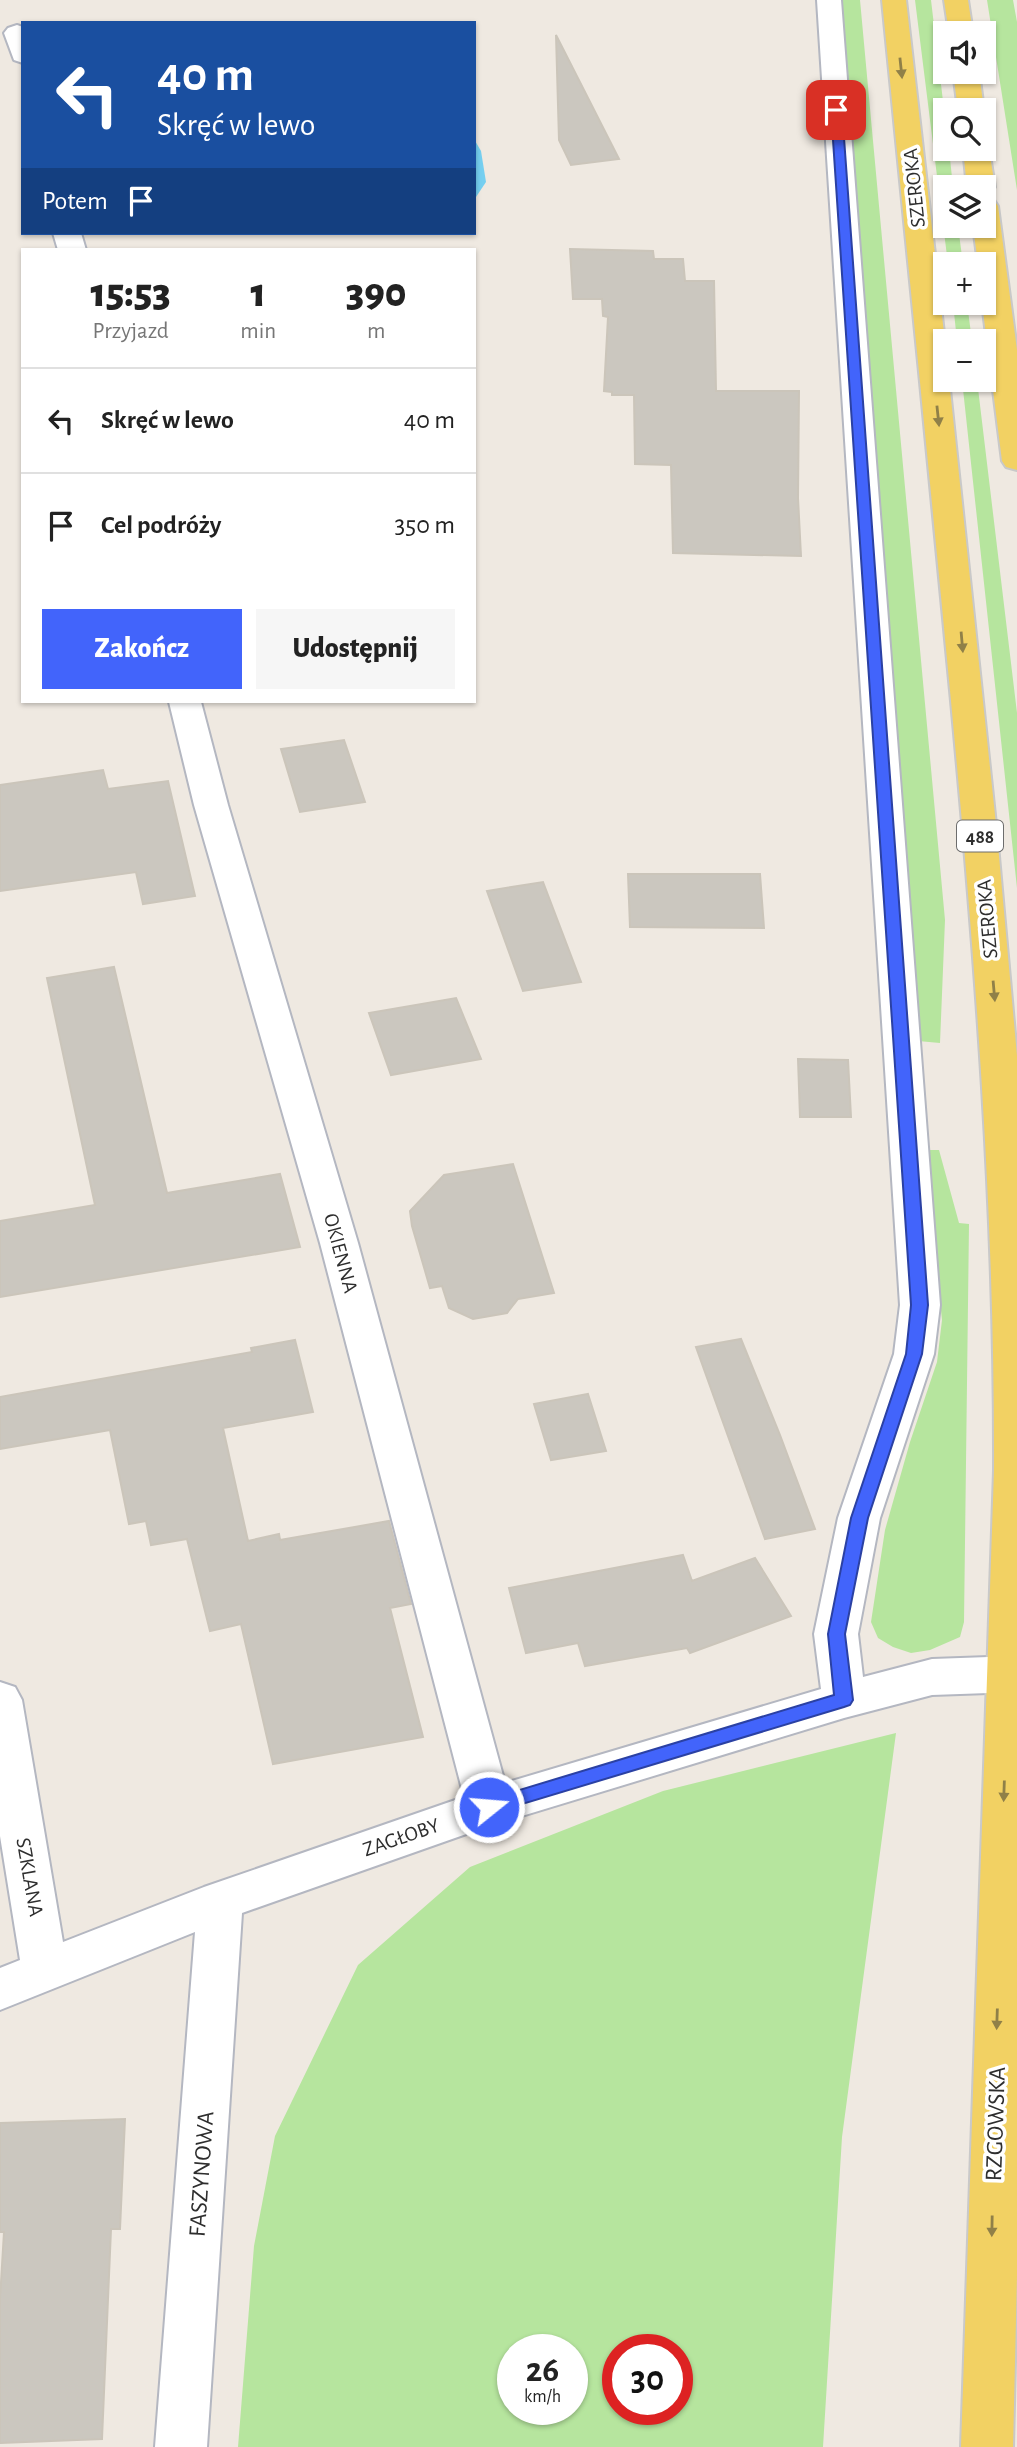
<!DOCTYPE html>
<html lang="pl">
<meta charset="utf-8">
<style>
:root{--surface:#fff;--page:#f6f6f6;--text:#222;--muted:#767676;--line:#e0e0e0;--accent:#4264fb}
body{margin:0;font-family:"Alegreya Sans",sans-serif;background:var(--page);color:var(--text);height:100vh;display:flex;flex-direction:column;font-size:26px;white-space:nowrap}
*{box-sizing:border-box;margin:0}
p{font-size:23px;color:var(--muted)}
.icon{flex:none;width:38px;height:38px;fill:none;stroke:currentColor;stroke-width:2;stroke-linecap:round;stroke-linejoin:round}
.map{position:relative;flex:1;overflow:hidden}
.details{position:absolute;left:21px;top:248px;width:455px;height:455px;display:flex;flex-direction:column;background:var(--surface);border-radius:0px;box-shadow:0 2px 5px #0004}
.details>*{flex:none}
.banner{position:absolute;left:21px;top:21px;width:455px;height:214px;border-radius:0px;box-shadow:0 2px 5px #0004;background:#1a4fa0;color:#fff;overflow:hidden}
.tools{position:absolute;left:933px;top:21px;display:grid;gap:14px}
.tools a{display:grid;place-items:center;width:63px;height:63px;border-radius:0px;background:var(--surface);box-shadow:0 2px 5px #0004;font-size:35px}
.speed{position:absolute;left:497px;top:2334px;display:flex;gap:14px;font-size:35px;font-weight:700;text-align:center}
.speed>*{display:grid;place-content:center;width:91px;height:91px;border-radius:50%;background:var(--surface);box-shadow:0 2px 5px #0004;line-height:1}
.speed small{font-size:18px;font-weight:400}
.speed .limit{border:10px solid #d22;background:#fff;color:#111}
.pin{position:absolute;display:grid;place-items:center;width:60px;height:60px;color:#fff;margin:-30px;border-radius:14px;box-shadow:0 4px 10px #0006}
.me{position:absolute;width:77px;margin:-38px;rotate:73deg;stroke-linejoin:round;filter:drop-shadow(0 0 5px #0008)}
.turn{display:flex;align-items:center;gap:24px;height:147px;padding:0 21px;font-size:32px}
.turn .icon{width:91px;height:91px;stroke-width:2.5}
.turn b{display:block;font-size:49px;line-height:60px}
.then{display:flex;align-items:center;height:66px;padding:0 21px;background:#0003;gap:14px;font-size:26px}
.eta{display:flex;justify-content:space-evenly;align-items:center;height:119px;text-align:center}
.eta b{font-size:42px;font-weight:800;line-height:49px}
.action{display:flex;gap:14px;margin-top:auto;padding:14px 21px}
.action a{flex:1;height:80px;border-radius:0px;background:var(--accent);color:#fff;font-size:28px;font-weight:800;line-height:80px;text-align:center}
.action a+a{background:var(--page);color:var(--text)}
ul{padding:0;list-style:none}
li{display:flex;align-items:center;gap:21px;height:105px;padding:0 21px;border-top:2px solid var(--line)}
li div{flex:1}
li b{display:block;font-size:26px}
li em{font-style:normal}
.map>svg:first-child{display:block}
.green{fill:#b6e59e;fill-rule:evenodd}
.water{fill:#75cff0}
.building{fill:#cbc7bf;stroke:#cbc5ba;stroke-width:2}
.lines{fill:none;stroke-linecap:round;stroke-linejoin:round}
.minor-casing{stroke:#b4b7c1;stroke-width:4}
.major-casing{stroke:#c9c9c9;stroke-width:4}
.minor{fill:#fff;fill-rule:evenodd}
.major{fill:#f2d163;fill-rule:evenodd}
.oneway{fill:#908048}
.route{fill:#4264fb;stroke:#2b41a3;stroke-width:2}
.labels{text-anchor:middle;stroke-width:7;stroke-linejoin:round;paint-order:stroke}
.shield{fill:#fff;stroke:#6d6d6d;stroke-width:2}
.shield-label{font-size:19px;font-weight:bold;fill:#2e2e2e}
.street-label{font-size:21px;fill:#2e2e2e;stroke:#fff}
.near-street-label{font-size:24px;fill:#2e2e2e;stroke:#fff}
</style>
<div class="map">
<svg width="1017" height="2447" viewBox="0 0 1017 2447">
<rect width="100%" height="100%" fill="#efe9e1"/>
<path class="green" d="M837,0H860L945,920L940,1043L918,1041Z
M915,0H931L945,118V149H949L953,187H945V226H958L963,264H948Z
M987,0H1013L1017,22V190Z
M953,303H967L972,341H957Z
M962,380H977L1017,713V888Z
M924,1150H939L959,1223L969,1224L964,1622L960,1637L930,1650L911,1653L893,1647L878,1638L871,1622L885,1530L910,1442L937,1362L942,1320Z
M896,1733L842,2137L823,2447H238L254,2246L275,2136L358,1965L470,1867L663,1791ZM513,2350H572V2410H513ZM618,2350H677V2410H618Z"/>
<path class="water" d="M474,139L481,151L486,182L474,200Z"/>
<path class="building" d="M556,35L619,159L571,165L559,140Z
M570,249L653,251L654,259H683L685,281H714L716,391H799L798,498L801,556L673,553L671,465L635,464L634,395H612V392L604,391L608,317L603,316L602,299H573Z
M344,740L365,802L300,812L281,749Z
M103,770L108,789L168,781L195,896L143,904L136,872L0,891V785Z
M628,874H760L764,928L630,927Z
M543,882L581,982L523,991L487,891Z
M114,967L167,1193L280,1174L300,1247L0,1297V1221L95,1205L47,978Z
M456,998L481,1059L391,1075L369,1013Z
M798,1059L848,1060L851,1117H800Z
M513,1164L554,1293L518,1299L507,1313L473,1319L449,1308L442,1286L430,1288L412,1226L410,1211L444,1175Z
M741,1339L780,1435L815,1529L765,1539L696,1347Z
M295,1340L313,1412L223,1428L248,1541L279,1534L280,1540L389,1521L411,1604L390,1608L423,1737L273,1764L241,1624L210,1631L187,1539L151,1545L146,1521L129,1524L110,1430L0,1449V1397L252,1352L251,1348Z
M588,1394L606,1451L551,1460L534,1404Z
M683,1555L692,1581L755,1558L791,1616L690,1653L687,1648L585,1666L578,1643L526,1653L509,1588Z
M125,2119L120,2229H111L102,2439L0,2443V2299L4,2232H0V2123Z"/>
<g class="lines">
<defs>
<path id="minor" d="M817,0H841L940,1305L934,1354L880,1518L858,1634L863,1677L932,1659L1017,1656V1692L932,1695L844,1718L489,1826L242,1913L207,2447H155L195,1932L0,2010V1968L20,1960L0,1836V1682L15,1687L22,1700L63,1942L204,1887L464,1797L320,1243L194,805L169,702H201L228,805L358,1243L505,1783L821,1689L814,1634L838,1518L894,1354L900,1305Z
M17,25L23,27V63L14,60L4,33L8,28Z
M53,233H81L86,250H58Z"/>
<path id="major" d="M882,0H906L945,342V380H949L997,834L1017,1056V2275L1013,2447H961L994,1471C995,1214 975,957 951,701C929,467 905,234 882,0Z
M944,0H968L973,33H949Z
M953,72H979L984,110V111L958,110Z
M984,143L989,149L995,187L991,193L984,194V187H967L963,149H984Z
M984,198L994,200L998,206L1017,350V470L1006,467L1002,461L982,303L984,264H978L973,226H984Z"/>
</defs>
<use href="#minor" class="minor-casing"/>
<use href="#major" class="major-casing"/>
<use href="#minor" class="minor"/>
<use href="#major" class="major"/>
</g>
<defs><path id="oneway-solid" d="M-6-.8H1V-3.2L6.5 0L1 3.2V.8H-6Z" transform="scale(1.75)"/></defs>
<g class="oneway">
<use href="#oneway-solid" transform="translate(901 68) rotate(84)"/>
<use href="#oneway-solid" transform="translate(938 416) rotate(84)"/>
<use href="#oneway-solid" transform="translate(962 642) rotate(85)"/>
<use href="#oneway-solid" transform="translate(994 991) rotate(85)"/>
<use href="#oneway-solid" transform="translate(1004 1791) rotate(92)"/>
<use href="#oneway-solid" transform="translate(997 2019) rotate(92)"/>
<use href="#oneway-solid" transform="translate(992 2226) rotate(91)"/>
</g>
<path class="route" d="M836,106L842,110L928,1305L922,1354L868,1518L845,1634L853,1700L850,1705L844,1707L489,1814L483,1812L480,1807L483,1801L834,1695L828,1634L851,1518L906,1354L911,1305L831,110Z"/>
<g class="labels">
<rect class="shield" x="957" y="820.5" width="46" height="31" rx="5"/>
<g class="shield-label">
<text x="980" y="843">488</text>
</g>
<g class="street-label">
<text transform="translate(914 188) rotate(-96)" y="7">SZEROKA</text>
<text transform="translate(987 919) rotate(-95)" y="7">SZEROKA</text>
<text transform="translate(341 1253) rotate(75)" y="7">OKIENNA</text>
<text transform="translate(401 1837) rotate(-19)" y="7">ZAGŁOBY</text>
<text transform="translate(30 1877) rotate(80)" y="7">SZKLANA</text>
</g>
<g class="near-street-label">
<text transform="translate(995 2124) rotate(-88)" y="8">RZGOWSKA</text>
<text transform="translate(201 2174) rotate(-86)" y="8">FASZYNOWA</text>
</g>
</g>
</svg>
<div class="tools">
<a><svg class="icon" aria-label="sound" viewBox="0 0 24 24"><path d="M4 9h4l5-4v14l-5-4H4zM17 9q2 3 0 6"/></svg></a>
<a><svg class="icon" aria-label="search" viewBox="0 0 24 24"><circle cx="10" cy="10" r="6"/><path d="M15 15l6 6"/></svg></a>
<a><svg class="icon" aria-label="layers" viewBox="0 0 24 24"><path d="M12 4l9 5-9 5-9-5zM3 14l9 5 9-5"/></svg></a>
<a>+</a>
<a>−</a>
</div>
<div class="speed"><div>26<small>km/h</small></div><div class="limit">30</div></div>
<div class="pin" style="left:836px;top:110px;background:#d93025"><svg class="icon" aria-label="arrive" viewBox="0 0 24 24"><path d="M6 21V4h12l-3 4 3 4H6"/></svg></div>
<svg class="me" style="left:489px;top:1807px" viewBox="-20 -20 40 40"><circle r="17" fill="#4264fb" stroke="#fff" stroke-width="3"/><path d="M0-11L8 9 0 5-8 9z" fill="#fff"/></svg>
<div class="banner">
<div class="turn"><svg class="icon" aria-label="left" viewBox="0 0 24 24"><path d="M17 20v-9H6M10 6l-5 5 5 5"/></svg><div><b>40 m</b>Skręć w lewo</div></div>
<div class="then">Potem<svg class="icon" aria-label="arrive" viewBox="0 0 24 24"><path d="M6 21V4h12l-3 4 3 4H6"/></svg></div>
</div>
<section class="details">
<div class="eta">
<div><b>15:53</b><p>Przyjazd</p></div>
<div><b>1</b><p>min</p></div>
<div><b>390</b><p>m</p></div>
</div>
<ul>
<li><svg class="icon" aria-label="left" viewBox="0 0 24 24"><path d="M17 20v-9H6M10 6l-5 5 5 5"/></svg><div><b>Skręć w lewo</b></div><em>40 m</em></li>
<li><svg class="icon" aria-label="arrive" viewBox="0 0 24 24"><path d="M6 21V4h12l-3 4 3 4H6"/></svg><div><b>Cel podróży</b></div><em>350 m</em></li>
</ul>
<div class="action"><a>Zakończ</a><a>Udostępnij</a></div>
</section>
</div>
